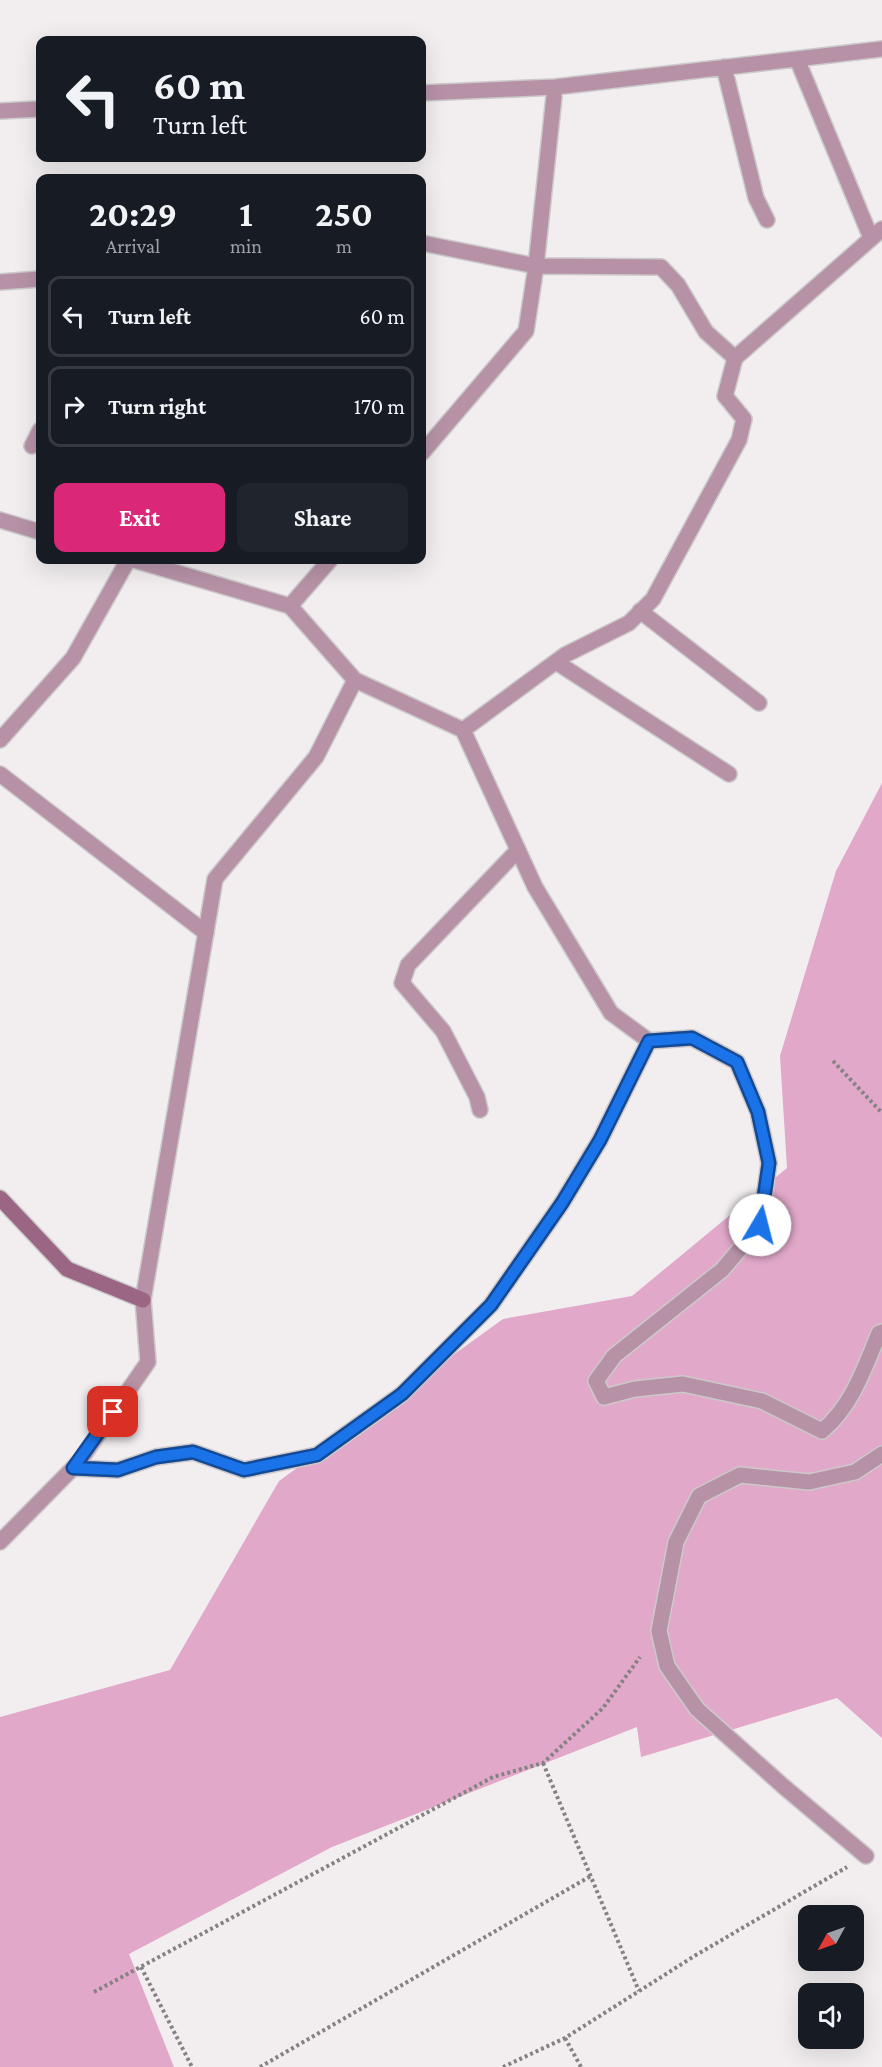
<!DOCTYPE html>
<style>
:root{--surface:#171b24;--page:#20242c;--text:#f1f3f6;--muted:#9ea1a6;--line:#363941;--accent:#db2777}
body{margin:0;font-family:"Crimson Pro",serif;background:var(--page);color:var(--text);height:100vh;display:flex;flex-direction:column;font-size:22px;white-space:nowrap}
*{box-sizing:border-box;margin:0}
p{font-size:20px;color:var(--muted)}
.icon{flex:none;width:33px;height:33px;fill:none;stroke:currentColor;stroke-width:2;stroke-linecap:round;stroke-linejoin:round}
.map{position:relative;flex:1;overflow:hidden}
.panel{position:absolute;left:36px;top:174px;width:390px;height:390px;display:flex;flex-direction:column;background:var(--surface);border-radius:12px;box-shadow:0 6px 24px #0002}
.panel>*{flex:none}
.banner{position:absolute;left:36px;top:36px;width:390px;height:126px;border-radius:12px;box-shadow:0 6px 24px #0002;background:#171b24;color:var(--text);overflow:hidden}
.needle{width:39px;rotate:230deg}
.buttons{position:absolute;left:798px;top:1905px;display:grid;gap:12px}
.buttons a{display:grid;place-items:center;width:66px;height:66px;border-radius:12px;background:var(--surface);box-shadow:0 6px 24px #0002;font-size:30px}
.pin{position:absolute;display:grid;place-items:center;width:51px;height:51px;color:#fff;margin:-26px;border-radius:12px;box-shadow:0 3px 9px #0006}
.me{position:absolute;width:66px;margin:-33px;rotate:8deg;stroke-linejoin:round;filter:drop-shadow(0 0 4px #0008)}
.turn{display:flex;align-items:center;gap:21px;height:126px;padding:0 18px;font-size:27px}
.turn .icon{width:78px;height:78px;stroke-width:2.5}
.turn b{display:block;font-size:42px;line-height:51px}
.eta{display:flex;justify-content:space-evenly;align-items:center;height:102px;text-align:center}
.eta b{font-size:36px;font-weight:700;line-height:42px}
.primary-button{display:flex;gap:12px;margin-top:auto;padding:12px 18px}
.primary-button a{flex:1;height:69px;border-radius:12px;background:var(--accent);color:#fff;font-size:24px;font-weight:700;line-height:69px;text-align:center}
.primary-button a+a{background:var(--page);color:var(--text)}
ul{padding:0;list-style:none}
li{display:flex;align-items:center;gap:18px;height:81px;margin:0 12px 9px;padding:0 6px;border:3px solid var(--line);border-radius:12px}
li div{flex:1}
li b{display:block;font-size:22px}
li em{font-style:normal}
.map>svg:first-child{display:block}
.green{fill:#e1a8c9}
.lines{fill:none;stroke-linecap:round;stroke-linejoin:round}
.lane-casing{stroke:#ccc9ca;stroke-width:18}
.street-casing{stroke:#ccc9ca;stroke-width:18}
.secondary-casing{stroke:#ccc9ca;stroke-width:18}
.path{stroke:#858283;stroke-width:4;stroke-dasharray:3 3;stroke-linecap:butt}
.lane{stroke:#b792a7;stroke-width:15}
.street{stroke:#b792a7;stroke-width:15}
.secondary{stroke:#9a6684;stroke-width:15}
.route-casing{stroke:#114b97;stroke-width:15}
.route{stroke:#1a73e8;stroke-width:10}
</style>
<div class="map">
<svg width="882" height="2067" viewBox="0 0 882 2067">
<rect width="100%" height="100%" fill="#f2eef0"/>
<path class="green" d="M882,783V1738L837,1698L641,1757L637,1727L332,1847L129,1954L174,2067H0V1717L170,1670L279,1481L503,1319L632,1296L787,1168L780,1056L836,871Z"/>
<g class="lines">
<defs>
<path id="lane" d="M32,446L40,430
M640,611L759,703
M556,662L729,774
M0,740L73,658L128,560
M0,774L206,933
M480,1110L477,1097L443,1031L402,983L408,965L518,850"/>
<path id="street" d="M797,59L871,238
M724,67L756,198L767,220
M422,93L555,87L882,49
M0,111L40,109
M422,243L536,266L661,267L678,285L706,332L735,358L725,396L744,419L739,440L653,599L629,623L565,655L463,730
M0,282L40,279
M735,358L882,229
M422,453L526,331L536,266L555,87
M0,520L40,532
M134,560L290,606L355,680L463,730L535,887L611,1013L649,1041L692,1038L737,1062L758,1112L769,1163L760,1225L722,1270L614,1356L596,1381L604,1397L635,1389L683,1384L762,1401L822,1431C852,1406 864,1369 879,1333L882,1332
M290,606L330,560
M73,1468L118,1470L156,1457L193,1452L244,1470L317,1455L402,1394L491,1305L562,1203L600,1140L649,1041
M0,1542L79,1462L148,1362L143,1300L215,879L316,757L355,680
M866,1856L783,1786L697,1709L667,1666L659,1631L676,1542L699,1496L740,1475L809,1482L855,1472L882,1454"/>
<path id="secondary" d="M0,1198L67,1269L143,1300"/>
</defs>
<use href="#lane" class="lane-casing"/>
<use href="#street" class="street-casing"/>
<use href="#secondary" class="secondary-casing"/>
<path class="path" d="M833,1061L882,1113
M543,1763L639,1991
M141,1967L192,2067
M94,1992L493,1777L543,1763L603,1708L640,1657
M565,2038L581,2067
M260,2067L591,1876
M503,2067L565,2038L696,1955L847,1867"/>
<use href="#lane" class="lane"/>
<use href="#street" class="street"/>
<use href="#secondary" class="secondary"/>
</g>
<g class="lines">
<defs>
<path id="route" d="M113,1412L73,1468L118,1470L156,1457L193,1452L244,1470L317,1455L402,1394L491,1305L562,1203L600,1140L649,1041L692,1038L737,1062L758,1112L769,1163L760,1225"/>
</defs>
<use href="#route" class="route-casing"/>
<use href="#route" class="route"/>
</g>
</svg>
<div class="buttons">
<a><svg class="needle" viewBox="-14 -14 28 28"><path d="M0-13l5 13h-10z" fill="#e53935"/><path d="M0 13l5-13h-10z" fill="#9ea1a6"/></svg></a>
<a><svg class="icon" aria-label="sound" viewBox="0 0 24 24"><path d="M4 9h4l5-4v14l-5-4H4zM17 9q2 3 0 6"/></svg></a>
</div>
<div class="pin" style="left:113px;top:1412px;background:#d93025"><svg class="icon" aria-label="arrive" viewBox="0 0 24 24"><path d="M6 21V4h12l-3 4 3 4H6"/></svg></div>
<svg class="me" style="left:760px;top:1225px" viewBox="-20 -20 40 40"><circle r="19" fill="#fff"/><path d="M0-13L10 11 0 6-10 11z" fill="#1a73e8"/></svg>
<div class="banner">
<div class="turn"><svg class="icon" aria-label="left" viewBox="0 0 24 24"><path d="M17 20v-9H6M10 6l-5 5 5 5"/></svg><div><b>60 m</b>Turn left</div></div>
</div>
<section class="panel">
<div class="eta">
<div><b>20:29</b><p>Arrival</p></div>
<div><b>1</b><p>min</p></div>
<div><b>250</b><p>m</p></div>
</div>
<ul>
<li><svg class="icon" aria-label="left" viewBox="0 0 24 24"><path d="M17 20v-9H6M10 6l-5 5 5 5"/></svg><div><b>Turn left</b></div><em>60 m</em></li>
<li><svg class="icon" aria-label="right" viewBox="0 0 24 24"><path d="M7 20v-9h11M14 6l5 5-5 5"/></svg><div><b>Turn right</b></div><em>170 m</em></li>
</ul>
<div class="primary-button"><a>Exit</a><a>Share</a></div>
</section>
</div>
